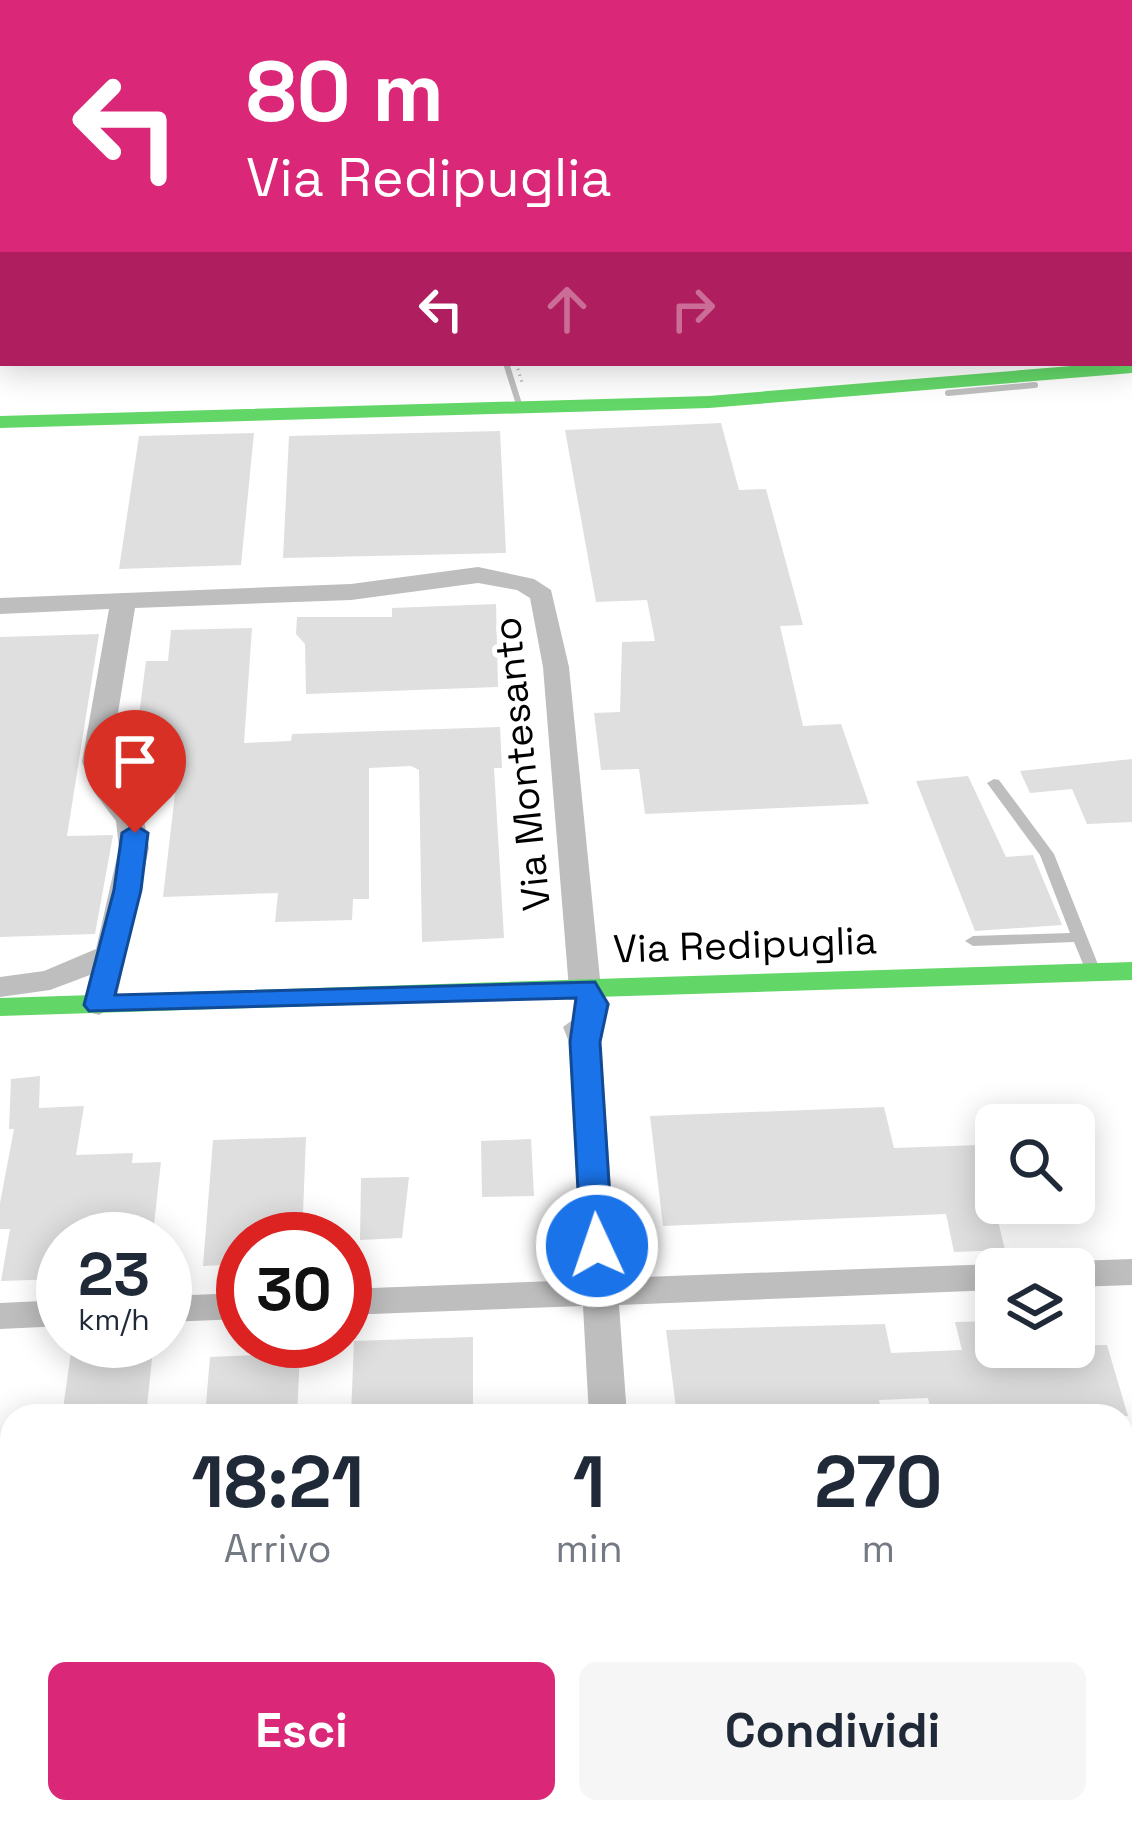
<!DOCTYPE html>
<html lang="it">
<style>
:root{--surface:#fff;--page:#f6f6f7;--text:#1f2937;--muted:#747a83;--accent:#db2777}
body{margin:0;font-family:"Space Grotesk",sans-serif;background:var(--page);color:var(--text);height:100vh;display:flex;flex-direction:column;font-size:45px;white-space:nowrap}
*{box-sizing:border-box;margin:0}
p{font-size:39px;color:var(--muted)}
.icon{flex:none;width:66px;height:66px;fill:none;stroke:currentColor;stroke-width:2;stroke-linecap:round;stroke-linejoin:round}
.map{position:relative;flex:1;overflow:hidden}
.panel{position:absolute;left:0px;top:1404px;width:1134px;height:420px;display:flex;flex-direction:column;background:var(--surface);border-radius:36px 36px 0 0;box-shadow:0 6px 30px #0003}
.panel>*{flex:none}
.hud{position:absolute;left:0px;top:0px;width:1134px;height:366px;box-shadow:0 6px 30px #0003;background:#db2777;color:#fff;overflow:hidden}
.tools{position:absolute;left:975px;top:1104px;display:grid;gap:24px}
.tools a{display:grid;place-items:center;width:120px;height:120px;border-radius:18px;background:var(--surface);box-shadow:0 6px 30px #0003;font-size:60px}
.speed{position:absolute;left:36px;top:1212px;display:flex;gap:24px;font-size:60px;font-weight:700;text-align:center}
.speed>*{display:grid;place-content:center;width:156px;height:156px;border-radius:50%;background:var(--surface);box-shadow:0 6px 30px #0003;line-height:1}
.speed small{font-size:30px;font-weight:400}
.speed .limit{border:18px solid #d22;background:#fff;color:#111}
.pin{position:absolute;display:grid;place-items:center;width:102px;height:102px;color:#fff;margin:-123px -51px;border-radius:50% 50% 50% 0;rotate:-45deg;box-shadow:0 0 12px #0007}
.pin .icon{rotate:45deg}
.me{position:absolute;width:132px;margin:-66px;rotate:357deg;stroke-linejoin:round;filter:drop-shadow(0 0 9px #0008)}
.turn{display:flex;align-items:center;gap:42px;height:252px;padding:0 48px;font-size:54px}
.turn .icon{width:156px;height:156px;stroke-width:2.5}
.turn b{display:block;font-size:84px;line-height:102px}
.lanes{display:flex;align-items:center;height:114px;padding:0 48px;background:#0003;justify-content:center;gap:60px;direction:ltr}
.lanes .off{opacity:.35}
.eta{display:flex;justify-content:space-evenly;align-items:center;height:204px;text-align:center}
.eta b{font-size:72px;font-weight:700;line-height:84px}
.primary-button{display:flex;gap:24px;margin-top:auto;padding:24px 48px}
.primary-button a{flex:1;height:138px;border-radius:18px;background:var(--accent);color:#fff;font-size:48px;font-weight:700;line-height:138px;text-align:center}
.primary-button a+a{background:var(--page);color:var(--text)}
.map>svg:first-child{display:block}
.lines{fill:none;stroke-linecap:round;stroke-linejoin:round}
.stream-far1{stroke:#bfbfbf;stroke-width:4.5}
.stream{stroke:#bfbfbf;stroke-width:6}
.building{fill:#dfdfdf}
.path{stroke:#b9b9b9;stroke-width:3;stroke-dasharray:1.5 4.5;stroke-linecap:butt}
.lane{fill:#bebebe;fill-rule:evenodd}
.street{fill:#bebebe;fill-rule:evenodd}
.fast{fill:#63d668;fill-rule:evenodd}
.route{fill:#1a73e8;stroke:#114b97;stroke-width:3}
.labels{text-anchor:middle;stroke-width:10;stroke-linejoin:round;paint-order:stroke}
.street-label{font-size:39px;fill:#000;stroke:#fff}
</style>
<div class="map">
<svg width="1132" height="1824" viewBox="0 0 1132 1824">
<rect width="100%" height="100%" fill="#fff"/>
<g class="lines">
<path class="stream-far1" d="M543,3L572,0"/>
<path class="stream" d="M506,363L518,401
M948,393L1035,385"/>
</g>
<path class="building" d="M721,423L739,490L766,489L803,625L780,626L803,726L841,724L869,804L645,814L639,769L601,770L594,713L620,712L622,642L655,641L647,600L596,602L565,430Z
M500,431L506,553L283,558L289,436Z
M254,433L241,565L119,569L139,436Z
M496,604L498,687L306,694L305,644L296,634L297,617H392V608Z
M252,628L244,743L291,741L292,734L500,727L502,768H494L504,938L422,942L419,770L411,766L369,768V899H353L352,920L275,922L278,893L163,897L178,768L132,770L146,661H168L171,630Z
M99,634L67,836L113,835L95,934L0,937V637Z
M1132,759V822L1087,824L1072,789L1030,793L1020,771Z
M968,776L1006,857L1033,855L1062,925L975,931L916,781Z
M40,1076L39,1108L84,1106L76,1155L133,1153L132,1163L161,1162L154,1225H142L141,1239H63V1279L1,1281L10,1229H0V1203L14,1129H9L11,1079Z
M884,1107L894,1148L980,1145L1005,1250L954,1252L946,1214L663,1226L650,1116Z
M306,1137L302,1239H243V1264L203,1266L213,1140Z
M531,1139L534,1196L482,1197L481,1141Z
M409,1177L402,1238L360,1240L361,1178Z
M996,1321V1347L1107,1345L1128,1416H932L928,1398L879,1400L882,1416H677L666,1330L885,1324L891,1353L962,1350L955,1322Z
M473,1337V1416H351L354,1341Z
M153,1349L146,1416H62L71,1352Z
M300,1353L297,1416H205L210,1357Z"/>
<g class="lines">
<path class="path" d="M516,363L523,386"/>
<path class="lane" d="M952,0H960L962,3H954Z
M994,779L999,780L1054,854L1101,972L1098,976H1088L1074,942L973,946L965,941L973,936L1070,933L1040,855L987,783Z
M898,1814H1131L1132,1824H887L890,1817Z"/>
<path class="street" d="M0,42H3V52H0Z
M0,207H3V219H0Z
M478,567L534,579L551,590L569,667L601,989L610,1004L601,1042L617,1278L996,1264L1009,1269H996V1290L619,1305L627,1416H589L583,1306L345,1315V1289L582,1280L569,1042L563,1027L575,1018L578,1004L569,989L543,667L530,598L517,590L478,583L351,600L135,608L110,762L121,790L144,820L149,848L115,1005L99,1015L88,1012L83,1005L90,975L50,990L0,997V977L44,971L96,949L119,848L116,821L94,792L82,762L109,609L0,614V598L351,584Z
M1132,1259V1285L1074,1287V1269H1059L1074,1261Z
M243,1293V1319L165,1322V1296Z
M63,1300V1326L0,1329V1303Z
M611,1812H653V1824H609Z"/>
<path class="fast" d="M1132,361V373L709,408L0,428V416L709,396Z
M1132,962V980L0,1016V998Z"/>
</g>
<path class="route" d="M135,825L148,833L141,890L115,995L595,982L608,1004L600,1042L613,1246L608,1254H586L581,1246L570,1042L576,998L89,1011L84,1005L114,890L122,833Z"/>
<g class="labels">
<g class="street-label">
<text transform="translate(521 764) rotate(-96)" y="14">Via Montesanto</text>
<text transform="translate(745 944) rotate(-2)" y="14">Via Redipuglia</text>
</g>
</g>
</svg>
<div class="tools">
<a><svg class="icon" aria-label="search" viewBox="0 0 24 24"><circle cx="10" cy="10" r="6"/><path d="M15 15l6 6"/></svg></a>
<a><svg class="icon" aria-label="layers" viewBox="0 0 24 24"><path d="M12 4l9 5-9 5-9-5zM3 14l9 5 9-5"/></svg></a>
</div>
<div class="speed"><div>23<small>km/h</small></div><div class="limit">30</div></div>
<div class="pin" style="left:135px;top:833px;background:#d93025"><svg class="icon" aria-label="arrive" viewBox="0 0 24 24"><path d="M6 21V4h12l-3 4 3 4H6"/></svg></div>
<svg class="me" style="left:597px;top:1246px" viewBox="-20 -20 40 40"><circle r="17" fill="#1a73e8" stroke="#fff" stroke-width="3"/><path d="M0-11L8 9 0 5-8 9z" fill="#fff"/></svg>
<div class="hud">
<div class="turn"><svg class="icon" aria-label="left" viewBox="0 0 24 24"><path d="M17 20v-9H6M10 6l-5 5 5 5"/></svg><div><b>80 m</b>Via Redipuglia</div></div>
<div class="lanes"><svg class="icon" aria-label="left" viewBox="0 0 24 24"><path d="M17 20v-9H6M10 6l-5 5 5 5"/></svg><svg class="icon off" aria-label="ahead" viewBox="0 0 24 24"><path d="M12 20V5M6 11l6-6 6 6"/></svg><svg class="icon off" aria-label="right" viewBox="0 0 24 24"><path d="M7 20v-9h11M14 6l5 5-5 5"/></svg></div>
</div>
<section class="panel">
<div class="eta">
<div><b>18:21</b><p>Arrivo</p></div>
<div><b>1</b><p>min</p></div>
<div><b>270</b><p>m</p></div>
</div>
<div class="primary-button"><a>Esci</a><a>Condividi</a></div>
</section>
</div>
